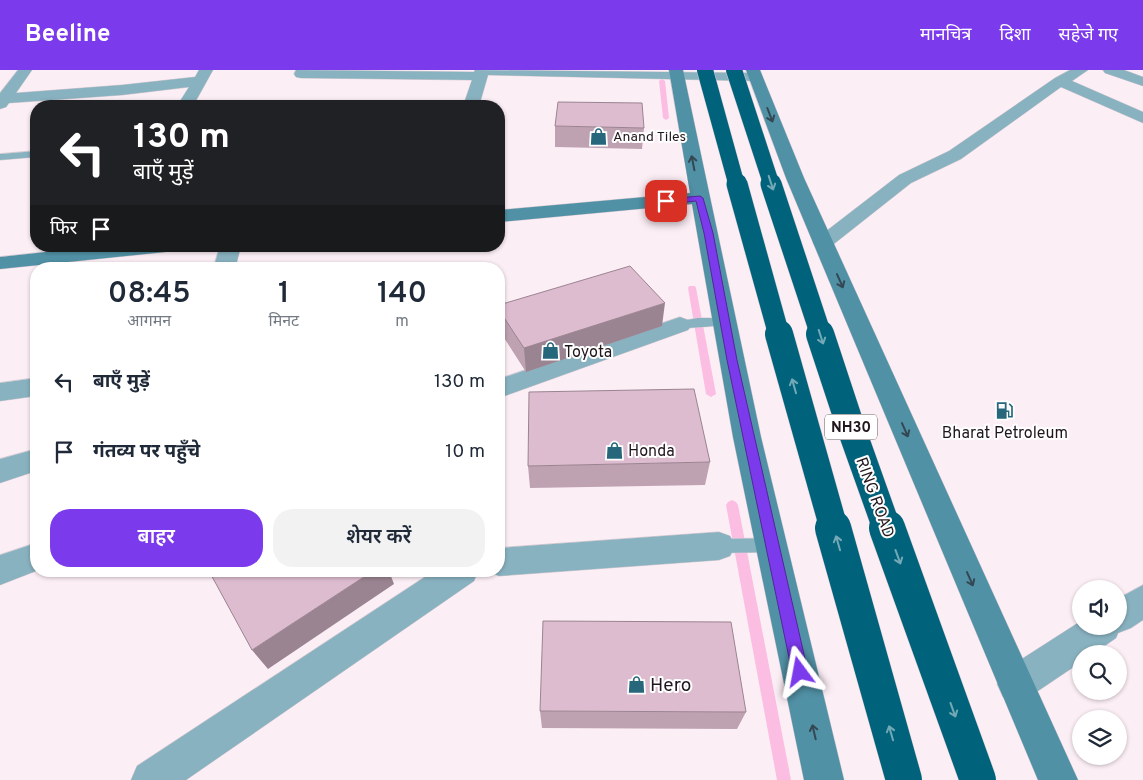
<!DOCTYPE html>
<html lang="hi">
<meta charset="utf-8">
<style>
:root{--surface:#fff;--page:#f2f2f3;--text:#1f2937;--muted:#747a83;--accent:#7c3aed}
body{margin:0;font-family:Overpass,"Noto Sans Devanagari",sans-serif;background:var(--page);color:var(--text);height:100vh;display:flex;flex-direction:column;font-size:19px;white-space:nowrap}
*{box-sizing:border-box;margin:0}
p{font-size:16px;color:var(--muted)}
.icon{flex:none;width:28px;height:28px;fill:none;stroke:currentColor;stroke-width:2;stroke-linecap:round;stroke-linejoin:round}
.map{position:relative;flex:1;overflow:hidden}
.sheet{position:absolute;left:30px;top:192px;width:475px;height:315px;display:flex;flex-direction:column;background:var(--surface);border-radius:20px;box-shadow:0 1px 4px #0004}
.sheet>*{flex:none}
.guide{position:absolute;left:30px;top:30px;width:475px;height:152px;border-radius:20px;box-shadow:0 1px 4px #0004;background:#202124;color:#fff;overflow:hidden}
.tools{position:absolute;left:1072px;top:510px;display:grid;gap:10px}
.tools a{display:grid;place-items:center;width:55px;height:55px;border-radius:50%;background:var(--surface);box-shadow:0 1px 4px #0004;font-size:25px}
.pin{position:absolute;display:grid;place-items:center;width:42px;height:42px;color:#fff;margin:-21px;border-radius:10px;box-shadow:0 2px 8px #0006}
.me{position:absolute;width:55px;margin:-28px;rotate:347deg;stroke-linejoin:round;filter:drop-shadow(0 0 4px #0008)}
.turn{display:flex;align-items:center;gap:18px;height:105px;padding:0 20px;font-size:22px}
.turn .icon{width:65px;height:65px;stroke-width:2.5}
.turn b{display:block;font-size:35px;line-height:42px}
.then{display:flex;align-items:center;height:48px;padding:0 20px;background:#0003;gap:10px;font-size:19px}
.eta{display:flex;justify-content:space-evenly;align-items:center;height:85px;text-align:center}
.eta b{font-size:30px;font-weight:600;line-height:35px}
.cta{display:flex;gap:10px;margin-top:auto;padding:10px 20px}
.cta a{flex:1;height:58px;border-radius:20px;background:var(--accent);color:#fff;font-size:20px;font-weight:600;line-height:58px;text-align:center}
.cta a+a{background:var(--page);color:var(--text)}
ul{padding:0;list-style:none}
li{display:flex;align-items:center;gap:15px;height:70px;padding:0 20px}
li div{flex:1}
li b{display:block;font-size:19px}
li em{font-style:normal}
header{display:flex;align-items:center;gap:30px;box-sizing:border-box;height:70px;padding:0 25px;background:var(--accent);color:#fff}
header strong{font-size:24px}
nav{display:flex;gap:28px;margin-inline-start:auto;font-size:18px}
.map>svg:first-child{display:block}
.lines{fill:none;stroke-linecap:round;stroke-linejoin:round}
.stream{fill:#fcbde2;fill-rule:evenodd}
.lane-casing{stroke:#d9cbd2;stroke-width:1}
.street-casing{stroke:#d9cbd2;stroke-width:1}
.secondary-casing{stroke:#d9cbd2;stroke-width:1}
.lane{fill:#89b2c0;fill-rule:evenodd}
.street{fill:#89b2c0;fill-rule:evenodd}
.secondary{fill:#5191a6;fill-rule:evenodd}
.highway-bridge-far3-casing{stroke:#d9cbd2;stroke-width:17;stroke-linecap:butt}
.highway-bridge-far2-casing{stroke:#d9cbd2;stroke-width:22;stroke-linecap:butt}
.highway-bridge-far1-casing{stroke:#d9cbd2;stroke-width:29;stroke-linecap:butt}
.highway-bridge-casing{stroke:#d9cbd2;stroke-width:37;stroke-linecap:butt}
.highway-bridge-far3{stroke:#00637b;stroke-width:16}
.highway-bridge-far2{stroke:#00637b;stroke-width:21}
.highway-bridge-far1{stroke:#00637b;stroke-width:28}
.highway-bridge{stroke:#00637b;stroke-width:36}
.wall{fill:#bea2b2}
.shaded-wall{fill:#9b8491}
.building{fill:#ddbccf;stroke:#9b8491}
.oneway{stroke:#344753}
.oneway2{stroke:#73a9b6}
.route{fill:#7c3aed;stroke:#51269a}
.labels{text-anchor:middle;stroke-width:4;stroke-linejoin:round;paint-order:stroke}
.far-poi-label{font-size:14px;fill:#21161c;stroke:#fff;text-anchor:start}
.shield{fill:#fff;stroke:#645c60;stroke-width:1}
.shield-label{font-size:15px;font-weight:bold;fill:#21161c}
.poi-label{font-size:16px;fill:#21161c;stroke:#fff;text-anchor:start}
.street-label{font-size:16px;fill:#21161c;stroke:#fff}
.near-poi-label{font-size:19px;fill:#21161c;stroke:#fff;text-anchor:start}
</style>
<header>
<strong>Beeline</strong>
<nav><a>मानचित्र</a><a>दिशा</a><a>सहेजे गए</a></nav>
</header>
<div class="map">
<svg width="1143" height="710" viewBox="0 0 1143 710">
<rect width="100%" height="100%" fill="#fceef5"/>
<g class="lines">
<path class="stream" d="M662,9L665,11L669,48L666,50L663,48L659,11Z
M689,216H695L696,218L716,324L711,327L706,324L688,218Z
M732,430L736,432L738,435L791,710H777L726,435L728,432Z"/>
<defs>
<path id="lane" d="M36,81V87L0,90V84Z
M698,248H724L730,252C725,257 690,257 680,259L674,255L676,252Z
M771,468L777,470L779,475L777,480L771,482L719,483L713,481L711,476L713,471L719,469Z"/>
<path id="street" d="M18,0H32L16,23L122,15L195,7L199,0H213L193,36H177L189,17L122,25L9,33L6,37L0,39V23Z
M296,0L474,2L475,0L755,3L760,4L762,7L760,10L755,11L488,5L479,36H463L472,10L301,8L296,7L294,4Z
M1070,0H1088L1072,11L1143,42V53L1061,17L961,89L911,113L830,177L823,179L816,177L813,173L816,169L899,105L949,81L1055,8Z
M1103,0H1124L1143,7V16L1105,3Z
M220,176H241L235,199H213Z
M680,247L688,250L692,255L688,260L499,328V309Z
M36,308V326L0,331V313Z
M36,379V401L0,413V389Z
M719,462L730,466L735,476L730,486L719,490L499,506L487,501H499V478Z
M36,473V501L0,515V485Z
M434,501H478L474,511L186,710H131L137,696Z
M1143,515V550L1131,558L1118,563L1116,568L1093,584H1081V592L1029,627L1016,633L1003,627L997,614L1003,601L1081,551V556H1119V528Z"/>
<path id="secondary" d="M669,0H683L761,367L844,710H804L733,367L692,134L499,152V140L690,123Z
M746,0H760L804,108L1078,710H1038L786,108Z
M101,176H175L172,180L165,182L0,199V187Z"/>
</defs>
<use href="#lane" class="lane-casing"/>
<use href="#street" class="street-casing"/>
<use href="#secondary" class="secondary-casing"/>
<use href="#lane" class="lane"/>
<use href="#street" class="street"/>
<use href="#secondary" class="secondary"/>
<defs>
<path id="highway-bridge-far3" d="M705,0L737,116
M734,0L772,116"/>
<path id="highway-bridge-far2" d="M737,114L779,265
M771,114L821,265"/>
<path id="highway-bridge-far1" d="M779,264L834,459
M820,264L851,358L887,459"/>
<path id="highway-bridge" d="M833,458L904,710
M887,458L978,710"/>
</defs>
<use href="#highway-bridge-far3" class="highway-bridge-far3-casing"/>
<use href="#highway-bridge-far2" class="highway-bridge-far2-casing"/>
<use href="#highway-bridge-far1" class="highway-bridge-far1-casing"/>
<use href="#highway-bridge" class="highway-bridge-casing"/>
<use href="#highway-bridge-far3" class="highway-bridge-far3"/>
<use href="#highway-bridge-far2" class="highway-bridge-far2"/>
<use href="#highway-bridge-far1" class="highway-bridge-far1"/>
<use href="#highway-bridge" class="highway-bridge"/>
</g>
<path class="wall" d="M555,56L644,58L642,79L555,77Z
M499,235L662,256L526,302L499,260Z
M710,392L705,415L530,418L528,396Z
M540,641L746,642L737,659L542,658Z"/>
<path class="shaded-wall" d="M665,233L662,256L526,302L524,278Z
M373,501H389L394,514L268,599L252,580Z"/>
<path class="building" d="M558,32L642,33L644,58L555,56Z
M630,196L665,233L524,278L499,240V235Z
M694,319L710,392L528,396L529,322Z
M209,501H373L252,580Z
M543,551L731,552L746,642L540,641Z"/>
<defs><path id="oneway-shaft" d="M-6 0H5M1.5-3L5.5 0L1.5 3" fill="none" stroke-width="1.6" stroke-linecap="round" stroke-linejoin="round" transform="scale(1.25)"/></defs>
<g class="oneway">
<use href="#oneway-shaft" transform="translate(770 45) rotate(69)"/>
<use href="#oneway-shaft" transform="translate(693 93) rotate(-101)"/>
<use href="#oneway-shaft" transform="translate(840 211) rotate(66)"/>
<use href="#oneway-shaft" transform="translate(905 360) rotate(66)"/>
<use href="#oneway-shaft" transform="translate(970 509) rotate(66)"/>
<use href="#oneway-shaft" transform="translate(814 662) rotate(-103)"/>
</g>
<g class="oneway2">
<use href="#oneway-shaft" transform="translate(771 113) rotate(72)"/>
<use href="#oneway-shaft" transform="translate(821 267) rotate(72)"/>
<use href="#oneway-shaft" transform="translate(794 316) rotate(-106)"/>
<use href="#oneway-shaft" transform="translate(838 473) rotate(-106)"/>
<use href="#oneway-shaft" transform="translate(898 487) rotate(70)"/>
<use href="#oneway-shaft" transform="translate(953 640) rotate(70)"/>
<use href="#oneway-shaft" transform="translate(891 663) rotate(-106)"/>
</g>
<path class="route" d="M700,126L703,128L713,163L737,290L808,602L805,607L800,609L795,607L792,602L727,290L704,163L696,131L666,134L662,131L666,129Z"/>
<defs>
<symbol id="shop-bare" viewBox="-9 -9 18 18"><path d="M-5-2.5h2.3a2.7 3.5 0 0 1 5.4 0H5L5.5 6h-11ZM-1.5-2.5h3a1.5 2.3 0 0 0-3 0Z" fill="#26677b" stroke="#fff" stroke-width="2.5" paint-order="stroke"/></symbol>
<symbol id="fuel-bare" viewBox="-9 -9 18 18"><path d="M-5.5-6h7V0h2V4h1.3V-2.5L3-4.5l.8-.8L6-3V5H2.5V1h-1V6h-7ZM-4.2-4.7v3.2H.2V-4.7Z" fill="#26677b" stroke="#fff" stroke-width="2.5" paint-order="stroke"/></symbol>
</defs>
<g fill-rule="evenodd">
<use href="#shop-bare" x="586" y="54" width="25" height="25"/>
<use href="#shop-bare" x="538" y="268" width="25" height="25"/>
<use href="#fuel-bare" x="992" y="328" width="25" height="25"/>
<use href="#shop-bare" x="602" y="368" width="25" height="25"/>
<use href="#shop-bare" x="624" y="602" width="25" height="25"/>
</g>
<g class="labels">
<g class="far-poi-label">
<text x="613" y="71">Anand Tiles</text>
</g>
<rect class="shield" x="825" y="344.5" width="52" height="25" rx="4"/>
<g class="shield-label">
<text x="851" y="362">NH30</text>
</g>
<g class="poi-label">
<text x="564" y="287">Toyota</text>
<text x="1005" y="368" text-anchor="middle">Bharat Petroleum</text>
<text x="628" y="386">Honda</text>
</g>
<g class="street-label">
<text transform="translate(876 427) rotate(70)" y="6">RING ROAD</text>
</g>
<g class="near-poi-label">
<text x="650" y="621">Hero</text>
</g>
</g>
</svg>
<div class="tools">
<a><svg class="icon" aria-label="sound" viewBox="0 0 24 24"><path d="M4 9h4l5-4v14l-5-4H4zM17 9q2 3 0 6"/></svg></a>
<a><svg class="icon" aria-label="search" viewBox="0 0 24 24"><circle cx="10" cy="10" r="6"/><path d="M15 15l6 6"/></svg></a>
<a><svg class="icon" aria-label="layers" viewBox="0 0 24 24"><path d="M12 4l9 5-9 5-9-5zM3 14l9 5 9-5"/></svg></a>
</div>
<div class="pin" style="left:666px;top:131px;background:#d93025"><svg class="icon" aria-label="arrive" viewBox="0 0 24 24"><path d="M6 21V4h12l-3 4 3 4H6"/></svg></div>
<svg class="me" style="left:800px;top:602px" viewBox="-20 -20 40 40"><path d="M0-17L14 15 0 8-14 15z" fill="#7c3aed" stroke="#fff" stroke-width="4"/></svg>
<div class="guide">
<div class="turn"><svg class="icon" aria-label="left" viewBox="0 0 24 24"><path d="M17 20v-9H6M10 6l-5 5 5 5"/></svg><div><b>130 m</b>बाएँ मुड़ें</div></div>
<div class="then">फिर<svg class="icon" aria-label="arrive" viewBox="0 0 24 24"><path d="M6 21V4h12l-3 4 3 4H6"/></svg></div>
</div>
<section class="sheet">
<div class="eta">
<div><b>08:45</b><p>आगमन</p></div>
<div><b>1</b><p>मिनट</p></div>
<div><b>140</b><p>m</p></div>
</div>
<ul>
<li><svg class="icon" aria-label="left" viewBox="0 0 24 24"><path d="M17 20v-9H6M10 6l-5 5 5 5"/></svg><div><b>बाएँ मुड़ें</b></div><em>130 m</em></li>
<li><svg class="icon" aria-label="arrive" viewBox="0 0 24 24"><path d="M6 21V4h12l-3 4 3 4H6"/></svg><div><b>गंतव्य पर पहुँचे</b></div><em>10 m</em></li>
</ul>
<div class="cta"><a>बाहर</a><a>शेयर करें</a></div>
</section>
</div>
